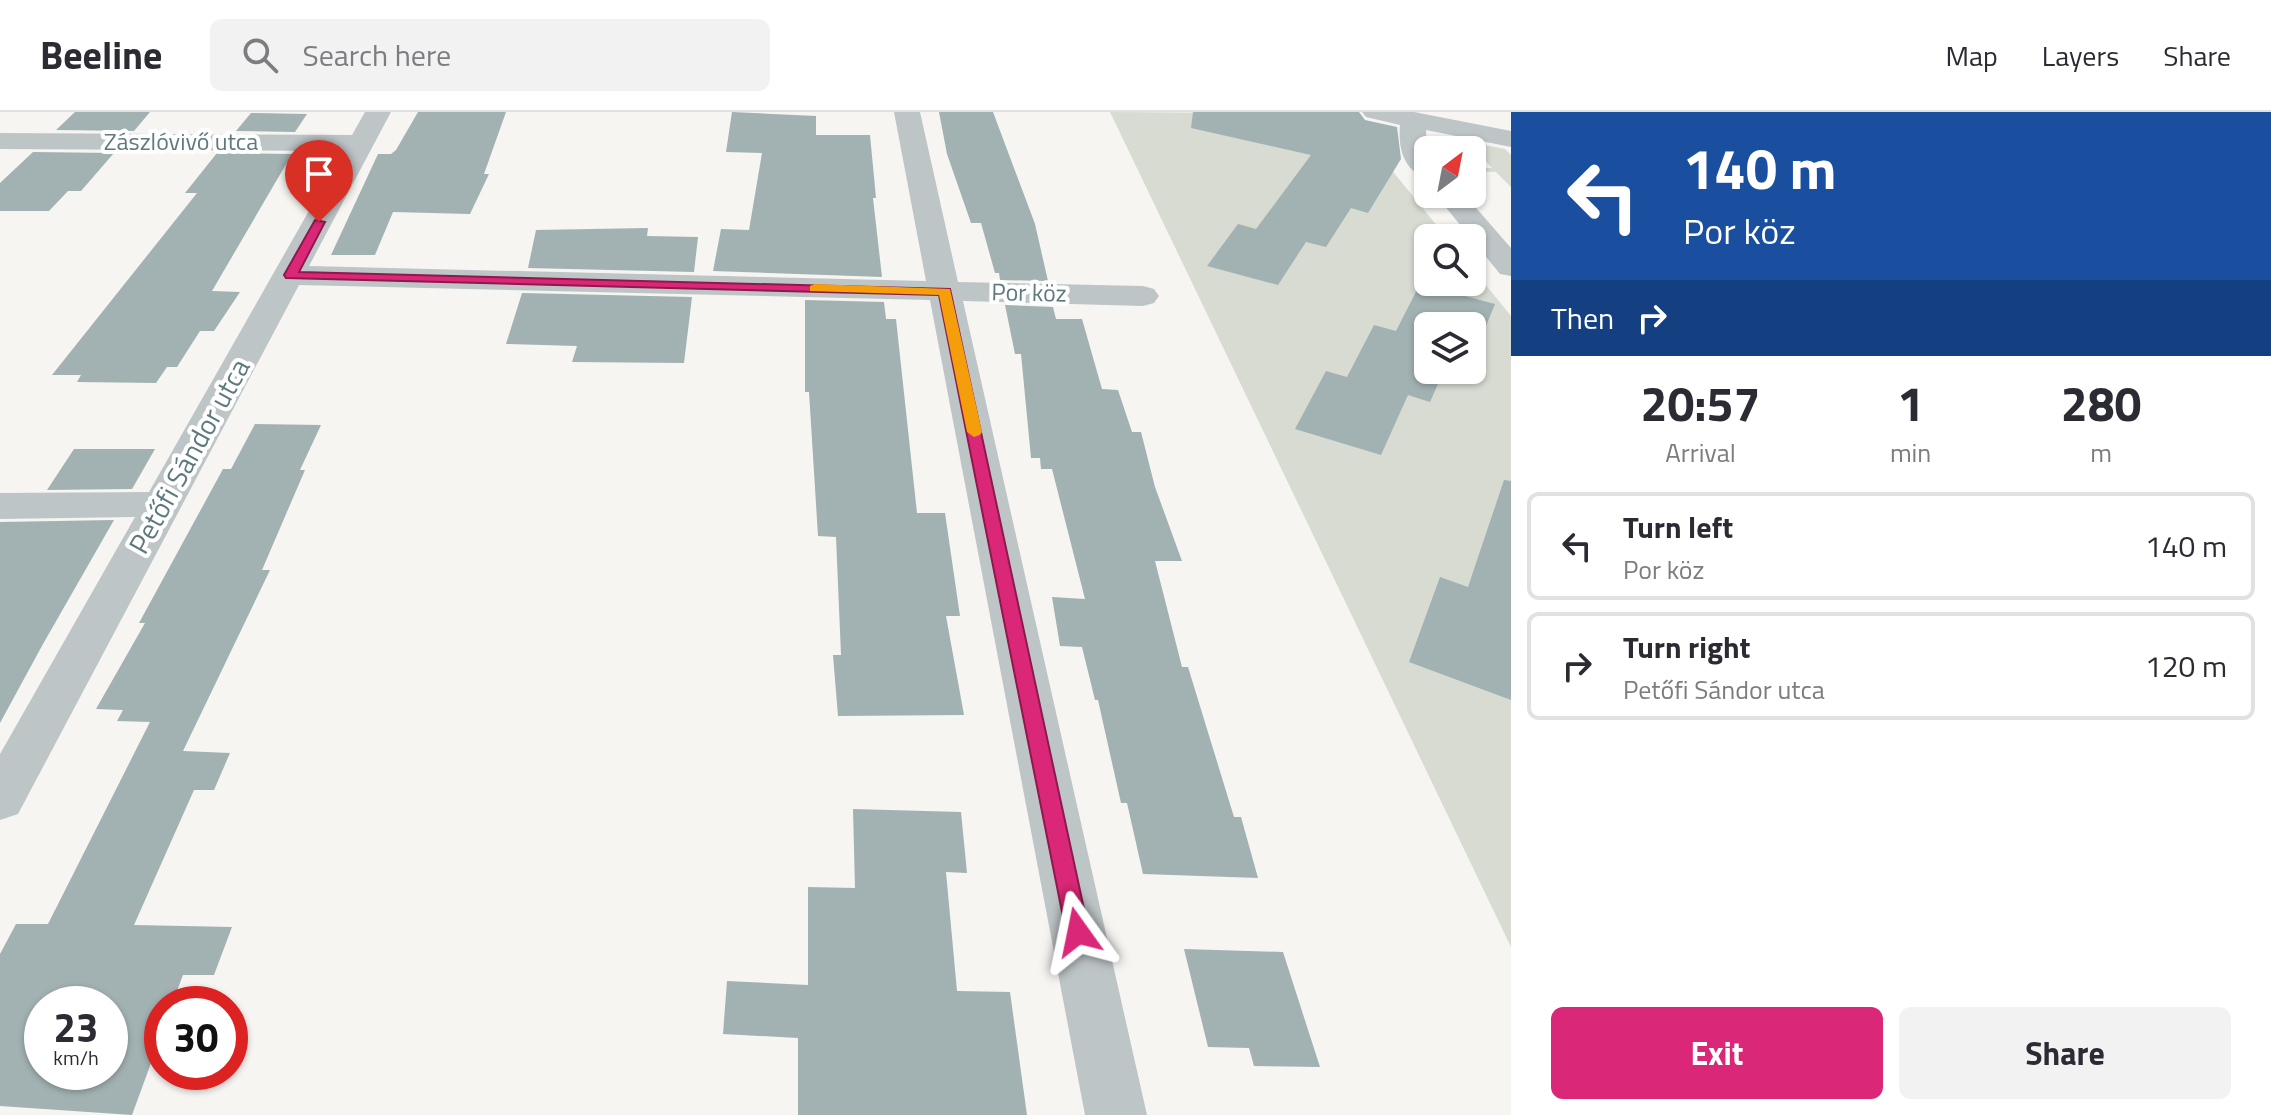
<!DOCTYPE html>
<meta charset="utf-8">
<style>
:root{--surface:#fff;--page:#f2f2f3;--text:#2b2b33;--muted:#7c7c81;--line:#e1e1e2;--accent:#db2777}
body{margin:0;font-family:"Titillium Web",sans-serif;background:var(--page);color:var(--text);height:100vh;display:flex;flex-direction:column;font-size:30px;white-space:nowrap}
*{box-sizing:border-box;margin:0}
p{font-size:26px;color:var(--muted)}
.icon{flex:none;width:44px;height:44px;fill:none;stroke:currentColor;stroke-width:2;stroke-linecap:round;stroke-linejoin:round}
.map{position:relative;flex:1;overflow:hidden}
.details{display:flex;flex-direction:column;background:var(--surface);width:760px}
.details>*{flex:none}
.guide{background:#1a4fa0;color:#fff;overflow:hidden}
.needle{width:52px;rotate:32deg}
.buttons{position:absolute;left:1414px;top:24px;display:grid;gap:16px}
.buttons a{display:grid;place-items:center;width:72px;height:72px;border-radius:12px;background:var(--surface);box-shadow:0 2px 6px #0004;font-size:40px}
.speed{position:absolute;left:24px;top:874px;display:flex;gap:16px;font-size:40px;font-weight:700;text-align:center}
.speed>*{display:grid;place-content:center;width:104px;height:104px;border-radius:50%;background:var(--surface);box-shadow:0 2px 6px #0004;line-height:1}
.speed small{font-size:20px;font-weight:400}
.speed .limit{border:12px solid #d22;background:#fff;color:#111}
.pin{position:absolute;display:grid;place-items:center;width:68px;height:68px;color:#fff;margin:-82px -34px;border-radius:50% 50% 50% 0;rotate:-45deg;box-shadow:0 0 8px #0007}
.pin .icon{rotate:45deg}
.me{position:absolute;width:88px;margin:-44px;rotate:348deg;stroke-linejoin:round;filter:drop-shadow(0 0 6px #0008)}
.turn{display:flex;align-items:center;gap:28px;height:168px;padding:0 40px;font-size:36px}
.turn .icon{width:104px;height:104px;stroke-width:2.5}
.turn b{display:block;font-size:56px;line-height:68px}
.then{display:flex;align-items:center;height:76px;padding:0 40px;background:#0003;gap:16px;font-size:30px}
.eta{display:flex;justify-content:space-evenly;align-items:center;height:136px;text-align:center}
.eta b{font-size:48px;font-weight:700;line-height:56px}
.action{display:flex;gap:16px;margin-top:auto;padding:16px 40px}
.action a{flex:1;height:92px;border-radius:12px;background:var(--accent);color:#fff;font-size:32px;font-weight:700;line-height:92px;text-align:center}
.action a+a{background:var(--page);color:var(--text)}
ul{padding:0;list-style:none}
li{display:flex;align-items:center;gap:24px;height:108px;margin:0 16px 12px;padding:0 24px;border:4px solid var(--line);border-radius:12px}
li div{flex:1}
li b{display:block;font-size:30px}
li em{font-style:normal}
header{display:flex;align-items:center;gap:48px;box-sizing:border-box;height:112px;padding:0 40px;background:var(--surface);border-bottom:2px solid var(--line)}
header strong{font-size:38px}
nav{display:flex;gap:44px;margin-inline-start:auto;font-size:28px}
.search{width:560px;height:72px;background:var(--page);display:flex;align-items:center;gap:20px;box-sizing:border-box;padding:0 28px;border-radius:12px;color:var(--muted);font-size:30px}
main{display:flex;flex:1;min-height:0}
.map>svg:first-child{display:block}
.green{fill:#d7dbd1;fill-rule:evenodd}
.building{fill:#a2b1b2;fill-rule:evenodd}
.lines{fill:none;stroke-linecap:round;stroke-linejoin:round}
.minor{fill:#bec5c7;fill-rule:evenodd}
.route{fill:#db2777;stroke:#8e194d;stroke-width:2}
.slow{fill:#f59e0b}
.labels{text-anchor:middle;stroke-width:8;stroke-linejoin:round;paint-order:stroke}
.far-street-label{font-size:24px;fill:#5f7a7e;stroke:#fff}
.street-label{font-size:28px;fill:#5f7a7e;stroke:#fff}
</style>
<header>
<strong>Beeline</strong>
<div class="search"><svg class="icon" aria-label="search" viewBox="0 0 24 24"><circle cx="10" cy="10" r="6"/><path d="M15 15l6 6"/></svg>Search here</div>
<nav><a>Map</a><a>Layers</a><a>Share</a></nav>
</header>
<main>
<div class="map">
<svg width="1511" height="1003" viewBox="0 0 1511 1003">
<rect width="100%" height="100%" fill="#f6f5f2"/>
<path class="green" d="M1110,0L1346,2L1447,126H1428V170H1472V156L1511,204V835ZM1428,214H1472V258H1428Z
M1451,26L1505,37L1511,43V75L1496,60L1472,59V56H1492L1469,31H1444Z"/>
<path class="building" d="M75,0H150L134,19L56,18Z
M418,0H506L484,62H489L470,102L393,100L375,143H331L378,42H391L396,38Z
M732,0L816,4V23H870L876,86H873L882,165L713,159L721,117L749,118L762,41L726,40Z
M939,0H993L1035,112L1048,169L1000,168L999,161H995L981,111H971L947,42Z
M1193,0H1359L1365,8L1397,15L1401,47L1368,101L1351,96L1326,135L1306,130L1278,173L1207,154L1238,112L1256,117L1311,43L1191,16Z
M251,1L307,2L295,20L236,19Z
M33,40L114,41L81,79H68L49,99H0V71Z
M217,41L292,42L212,179L240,180L214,219H200L177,255H167L156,271L77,270L81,263H52L197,81H185Z
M648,116L647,124L698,125L694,160L528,156L536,118Z
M1420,172L1495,192L1475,241L1472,240V214H1428V258H1444L1430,290L1408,283L1381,343L1295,317L1326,259L1347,265L1374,213L1396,219Z
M522,181L692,185L684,251L572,250L577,234L506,232Z
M805,188L884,190L886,207H896L917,401H945L960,504H946L964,603L838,604L833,543H841L836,425L818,424L809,280H805Z
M1005,193L1053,195L1056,207H1082L1102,277L1118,278L1132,320H1141L1155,375L1182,449H1155L1182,555H1188L1234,705H1241L1258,766L1143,762L1127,691H1121L1098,588H1095L1082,535L1060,534L1052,485L1085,487L1052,357H1041L1040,346H1031L1021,242H1015Z
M255,312L321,313L300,358H305L262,458H270L183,639L230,641L214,678H194L134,813L232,815L214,863H183L172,892H162V921L132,1003L0,994V842L16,812H48L150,610L117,609L123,598L96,597L145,511H139L223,357H231ZM42,892H110V960H42Z
M74,337H155L132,377L47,378Z
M1504,368L1511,369V588L1409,550L1440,465L1468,475Z
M114,408L43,532L0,611V410Z
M853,697L961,700L967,761L946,760L957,879L1010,880L1027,1003H798V926L723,922L727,869L808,873V775L855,776Z
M1184,837L1283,840L1320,955L1254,954L1249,936L1208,935Z"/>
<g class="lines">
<path class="minor" d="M365,0H391L309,154L926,169L894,0H920L958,170L1143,174L1154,177L1159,184L1154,191L1143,194L963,189L1147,1003H1085L930,188L299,173L18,702L0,708V642L135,405L0,407V381L149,380L343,39L0,37V21L352,23Z
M1362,0H1414L1511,19V35L1426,18L1428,66C1403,60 1398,35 1400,13L1366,5Z
M1435,82H1464L1511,136V164L1500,162Z"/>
</g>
<path class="route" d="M315,108L325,110L299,160L950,177L1089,820L1086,827L1078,830L1070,827L1066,820L939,183L286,166L284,163Z"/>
<path class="slow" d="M815,172L950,177L982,320L980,323L974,325L967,320L939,183L810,179V174Z"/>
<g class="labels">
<g class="far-street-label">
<text x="181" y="38">Zászlóvivő utca</text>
<text transform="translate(1029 181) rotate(1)" y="8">Por köz</text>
</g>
<g class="street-label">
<text transform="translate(189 344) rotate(-61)" y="10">Petőfi Sándor utca</text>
</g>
</g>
</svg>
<div class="buttons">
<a><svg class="needle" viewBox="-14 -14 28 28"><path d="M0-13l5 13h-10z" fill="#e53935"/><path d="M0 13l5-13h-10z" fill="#7c7c81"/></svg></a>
<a><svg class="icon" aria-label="search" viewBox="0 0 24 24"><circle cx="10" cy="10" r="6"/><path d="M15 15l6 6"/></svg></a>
<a><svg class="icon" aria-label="layers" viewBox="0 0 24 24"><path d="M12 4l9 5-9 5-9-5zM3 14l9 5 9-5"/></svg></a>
</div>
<div class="speed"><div>23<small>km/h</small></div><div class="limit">30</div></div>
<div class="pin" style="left:319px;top:110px;background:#d93025"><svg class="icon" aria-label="arrive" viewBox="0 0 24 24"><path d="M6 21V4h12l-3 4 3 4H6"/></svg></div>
<svg class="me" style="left:1078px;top:820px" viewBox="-20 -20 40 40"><path d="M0-17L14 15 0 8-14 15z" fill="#db2777" stroke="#fff" stroke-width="4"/></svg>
</div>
<section class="details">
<div class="guide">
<div class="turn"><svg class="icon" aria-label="left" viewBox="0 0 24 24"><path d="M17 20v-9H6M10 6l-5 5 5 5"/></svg><div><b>140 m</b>Por köz</div></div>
<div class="then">Then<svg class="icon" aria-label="right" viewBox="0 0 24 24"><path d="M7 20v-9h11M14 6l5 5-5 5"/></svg></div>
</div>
<div class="eta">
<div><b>20:57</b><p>Arrival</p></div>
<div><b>1</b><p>min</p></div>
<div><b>280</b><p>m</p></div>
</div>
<ul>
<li><svg class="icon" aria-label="left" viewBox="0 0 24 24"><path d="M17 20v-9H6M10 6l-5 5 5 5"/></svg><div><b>Turn left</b><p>Por köz</p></div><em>140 m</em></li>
<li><svg class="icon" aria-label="right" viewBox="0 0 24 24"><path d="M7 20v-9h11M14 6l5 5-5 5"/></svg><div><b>Turn right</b><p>Petőfi Sándor utca</p></div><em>120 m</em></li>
</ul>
<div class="action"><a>Exit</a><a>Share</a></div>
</section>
</main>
